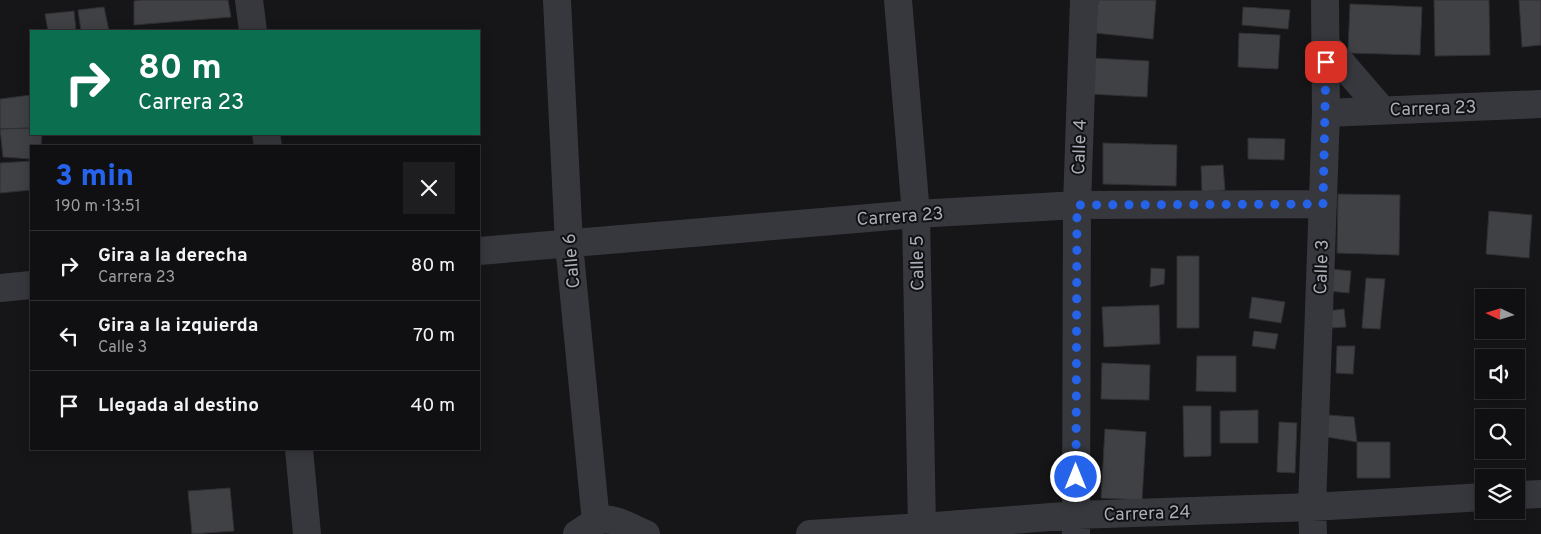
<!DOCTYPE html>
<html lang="es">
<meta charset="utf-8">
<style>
:root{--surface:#101012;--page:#1e1e20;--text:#f1f3f6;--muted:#9c9d9f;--line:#303032;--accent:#2563eb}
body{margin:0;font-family:Overpass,sans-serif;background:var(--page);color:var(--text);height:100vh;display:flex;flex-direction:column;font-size:19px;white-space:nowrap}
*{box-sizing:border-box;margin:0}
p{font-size:16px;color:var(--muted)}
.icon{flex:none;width:28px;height:28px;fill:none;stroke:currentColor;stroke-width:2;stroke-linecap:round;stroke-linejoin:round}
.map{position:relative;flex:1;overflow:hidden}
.details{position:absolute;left:30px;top:145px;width:450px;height:305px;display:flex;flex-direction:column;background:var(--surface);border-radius:0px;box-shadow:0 2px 12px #0003,0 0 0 1px var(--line)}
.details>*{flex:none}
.guide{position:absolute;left:30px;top:30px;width:450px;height:105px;border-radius:0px;box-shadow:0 2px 12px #0003,0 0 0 1px var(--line);background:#0b6e4f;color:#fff;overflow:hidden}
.needle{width:32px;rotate:274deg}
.fabs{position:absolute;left:1475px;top:289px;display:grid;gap:10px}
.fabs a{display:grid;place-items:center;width:50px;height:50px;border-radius:0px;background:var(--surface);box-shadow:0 2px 12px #0003,0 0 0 1px var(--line);font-size:25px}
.pin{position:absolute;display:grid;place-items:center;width:42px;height:42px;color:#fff;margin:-21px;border-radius:10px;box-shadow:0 2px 8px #0006}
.me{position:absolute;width:55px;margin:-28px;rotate:0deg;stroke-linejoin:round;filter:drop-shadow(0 0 4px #0008)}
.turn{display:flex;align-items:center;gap:18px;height:105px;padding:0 25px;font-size:22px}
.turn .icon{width:65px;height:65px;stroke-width:2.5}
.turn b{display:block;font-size:35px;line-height:42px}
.round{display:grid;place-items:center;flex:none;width:52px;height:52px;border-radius:0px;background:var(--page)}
.headline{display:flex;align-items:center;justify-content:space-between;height:85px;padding:0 25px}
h1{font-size:30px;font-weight:800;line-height:38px;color:var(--accent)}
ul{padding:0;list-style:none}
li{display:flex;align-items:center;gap:15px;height:70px;padding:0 25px;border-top:1px solid var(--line)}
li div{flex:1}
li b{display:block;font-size:19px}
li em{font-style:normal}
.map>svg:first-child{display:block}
.building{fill:#404145;stroke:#303034}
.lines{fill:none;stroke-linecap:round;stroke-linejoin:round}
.minor{stroke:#37383d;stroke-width:28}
.route{stroke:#2563eb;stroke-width:9;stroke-dasharray:0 16.2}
.labels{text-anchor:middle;stroke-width:4;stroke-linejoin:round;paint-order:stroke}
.street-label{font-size:18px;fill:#a8adb8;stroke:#111113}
</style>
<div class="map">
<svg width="1541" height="534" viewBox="0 0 1541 534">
<rect width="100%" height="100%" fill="#161618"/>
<path class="building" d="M141,0H228L231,17L134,25V1Z
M1098,0H1156L1153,39L1095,33Z
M1434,0H1489L1490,55L1435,56Z
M1519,0H1541V45L1522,47Z
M1350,4L1422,7L1420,55L1348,53Z
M104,7L109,31H81L78,10Z
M1243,7L1290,10L1288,29L1242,25Z
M74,11L76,31H48L45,14Z
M1239,33L1280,35L1278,69L1238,67Z
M1092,58L1149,61L1147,97L1090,94Z
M31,95V128L0,129V99Z
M31,128V134H42L41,146H31V159L3,157L0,129Z
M1248,138L1285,139L1284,160L1248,159Z
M1103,143L1177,145L1176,186L1103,184Z
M31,161V190L0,193V163Z
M1223,165L1225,190L1202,192L1201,166Z
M1338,194L1400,195L1399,255L1337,253Z
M1489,211L1532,215L1529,258L1486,254Z
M1177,256H1199V328H1177Z
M1151,268L1165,269L1164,284L1150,287Z
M1331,269L1351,271L1349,293L1329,291Z
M1366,278L1385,279L1380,329L1362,328Z
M1252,297L1285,302L1281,323L1249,318Z
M1159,305L1160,344L1104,347L1102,307Z
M1344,309L1346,327L1329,328L1327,311Z
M1254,331L1278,334L1275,349L1252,346Z
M1337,346H1355L1353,374L1336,373Z
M1197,356H1236V392L1196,391Z
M1102,363L1150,365L1149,400L1101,399Z
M1183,406H1211V456L1184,457Z
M1258,410V443H1220V411Z
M1328,415L1354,417L1357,442L1327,437Z
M1279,422L1297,423L1295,473L1277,472Z
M1105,429L1146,432L1142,500L1101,498Z
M1357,442H1390V478H1357Z
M230,488L234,531L192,534L188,491Z"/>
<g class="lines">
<path class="minor" d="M249,0L253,31
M557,0L569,244L596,522
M898,0L916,214L922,527
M1326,45L1382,110
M1326,113L1541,104
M266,134L268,146
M479,251L916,214L1077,205L1323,204
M0,288L31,285
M299,449L307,534
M1516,495L1541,494
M1076,533L1077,205L1084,0
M577,534C584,530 590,524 597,521C614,515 631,529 646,534
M810,534L922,527L1076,515L1312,507L1484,497
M1313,534L1312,507L1326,113L1325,0"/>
</g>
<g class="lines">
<path class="route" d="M1076,477L1077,205L1323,204L1326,62"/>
</g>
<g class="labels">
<g class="street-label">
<text transform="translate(1433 108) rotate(-2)" y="6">Carrera 23</text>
<text transform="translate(1079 147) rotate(-88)" y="6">Calle 4</text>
<text transform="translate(900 216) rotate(-4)" y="6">Carrera 23</text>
<text transform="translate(571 261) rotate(-95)" y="6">Calle 6</text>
<text transform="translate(917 263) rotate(-91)" y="6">Calle 5</text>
<text transform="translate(1321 267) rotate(-88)" y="6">Calle 3</text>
<text transform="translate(1147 513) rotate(-2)" y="6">Carrera 24</text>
</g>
</g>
</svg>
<div class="fabs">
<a><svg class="needle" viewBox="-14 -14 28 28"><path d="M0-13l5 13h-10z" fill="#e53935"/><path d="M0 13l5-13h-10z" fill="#9c9d9f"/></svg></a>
<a><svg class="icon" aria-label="sound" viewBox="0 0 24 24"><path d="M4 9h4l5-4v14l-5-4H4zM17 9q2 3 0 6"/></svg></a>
<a><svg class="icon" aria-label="search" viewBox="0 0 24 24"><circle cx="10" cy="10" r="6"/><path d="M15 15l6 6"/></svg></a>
<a><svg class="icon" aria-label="layers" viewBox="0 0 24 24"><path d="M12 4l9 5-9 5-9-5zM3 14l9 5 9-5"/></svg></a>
</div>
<div class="pin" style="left:1326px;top:62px;background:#d93025"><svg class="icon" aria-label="arrive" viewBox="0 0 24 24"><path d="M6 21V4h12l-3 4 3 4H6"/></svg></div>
<svg class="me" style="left:1076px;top:477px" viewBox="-20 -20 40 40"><circle r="17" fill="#2563eb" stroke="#fff" stroke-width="3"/><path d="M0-11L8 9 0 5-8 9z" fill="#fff"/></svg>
<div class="guide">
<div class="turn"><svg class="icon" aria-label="right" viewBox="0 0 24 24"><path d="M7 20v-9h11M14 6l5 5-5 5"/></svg><div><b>80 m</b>Carrera 23</div></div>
</div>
<section class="details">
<div class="headline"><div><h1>3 min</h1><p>190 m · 13:51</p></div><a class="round"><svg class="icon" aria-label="close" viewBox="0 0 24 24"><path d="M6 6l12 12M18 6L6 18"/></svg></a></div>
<ul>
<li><svg class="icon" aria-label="right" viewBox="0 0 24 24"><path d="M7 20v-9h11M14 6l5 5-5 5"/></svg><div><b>Gira a la derecha</b><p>Carrera 23</p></div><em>80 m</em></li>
<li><svg class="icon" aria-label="left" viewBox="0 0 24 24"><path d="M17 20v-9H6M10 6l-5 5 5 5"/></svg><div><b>Gira a la izquierda</b><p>Calle 3</p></div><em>70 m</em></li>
<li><svg class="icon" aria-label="arrive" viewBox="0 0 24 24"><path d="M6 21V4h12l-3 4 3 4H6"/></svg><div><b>Llegada al destino</b></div><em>40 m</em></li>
</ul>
</section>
</div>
